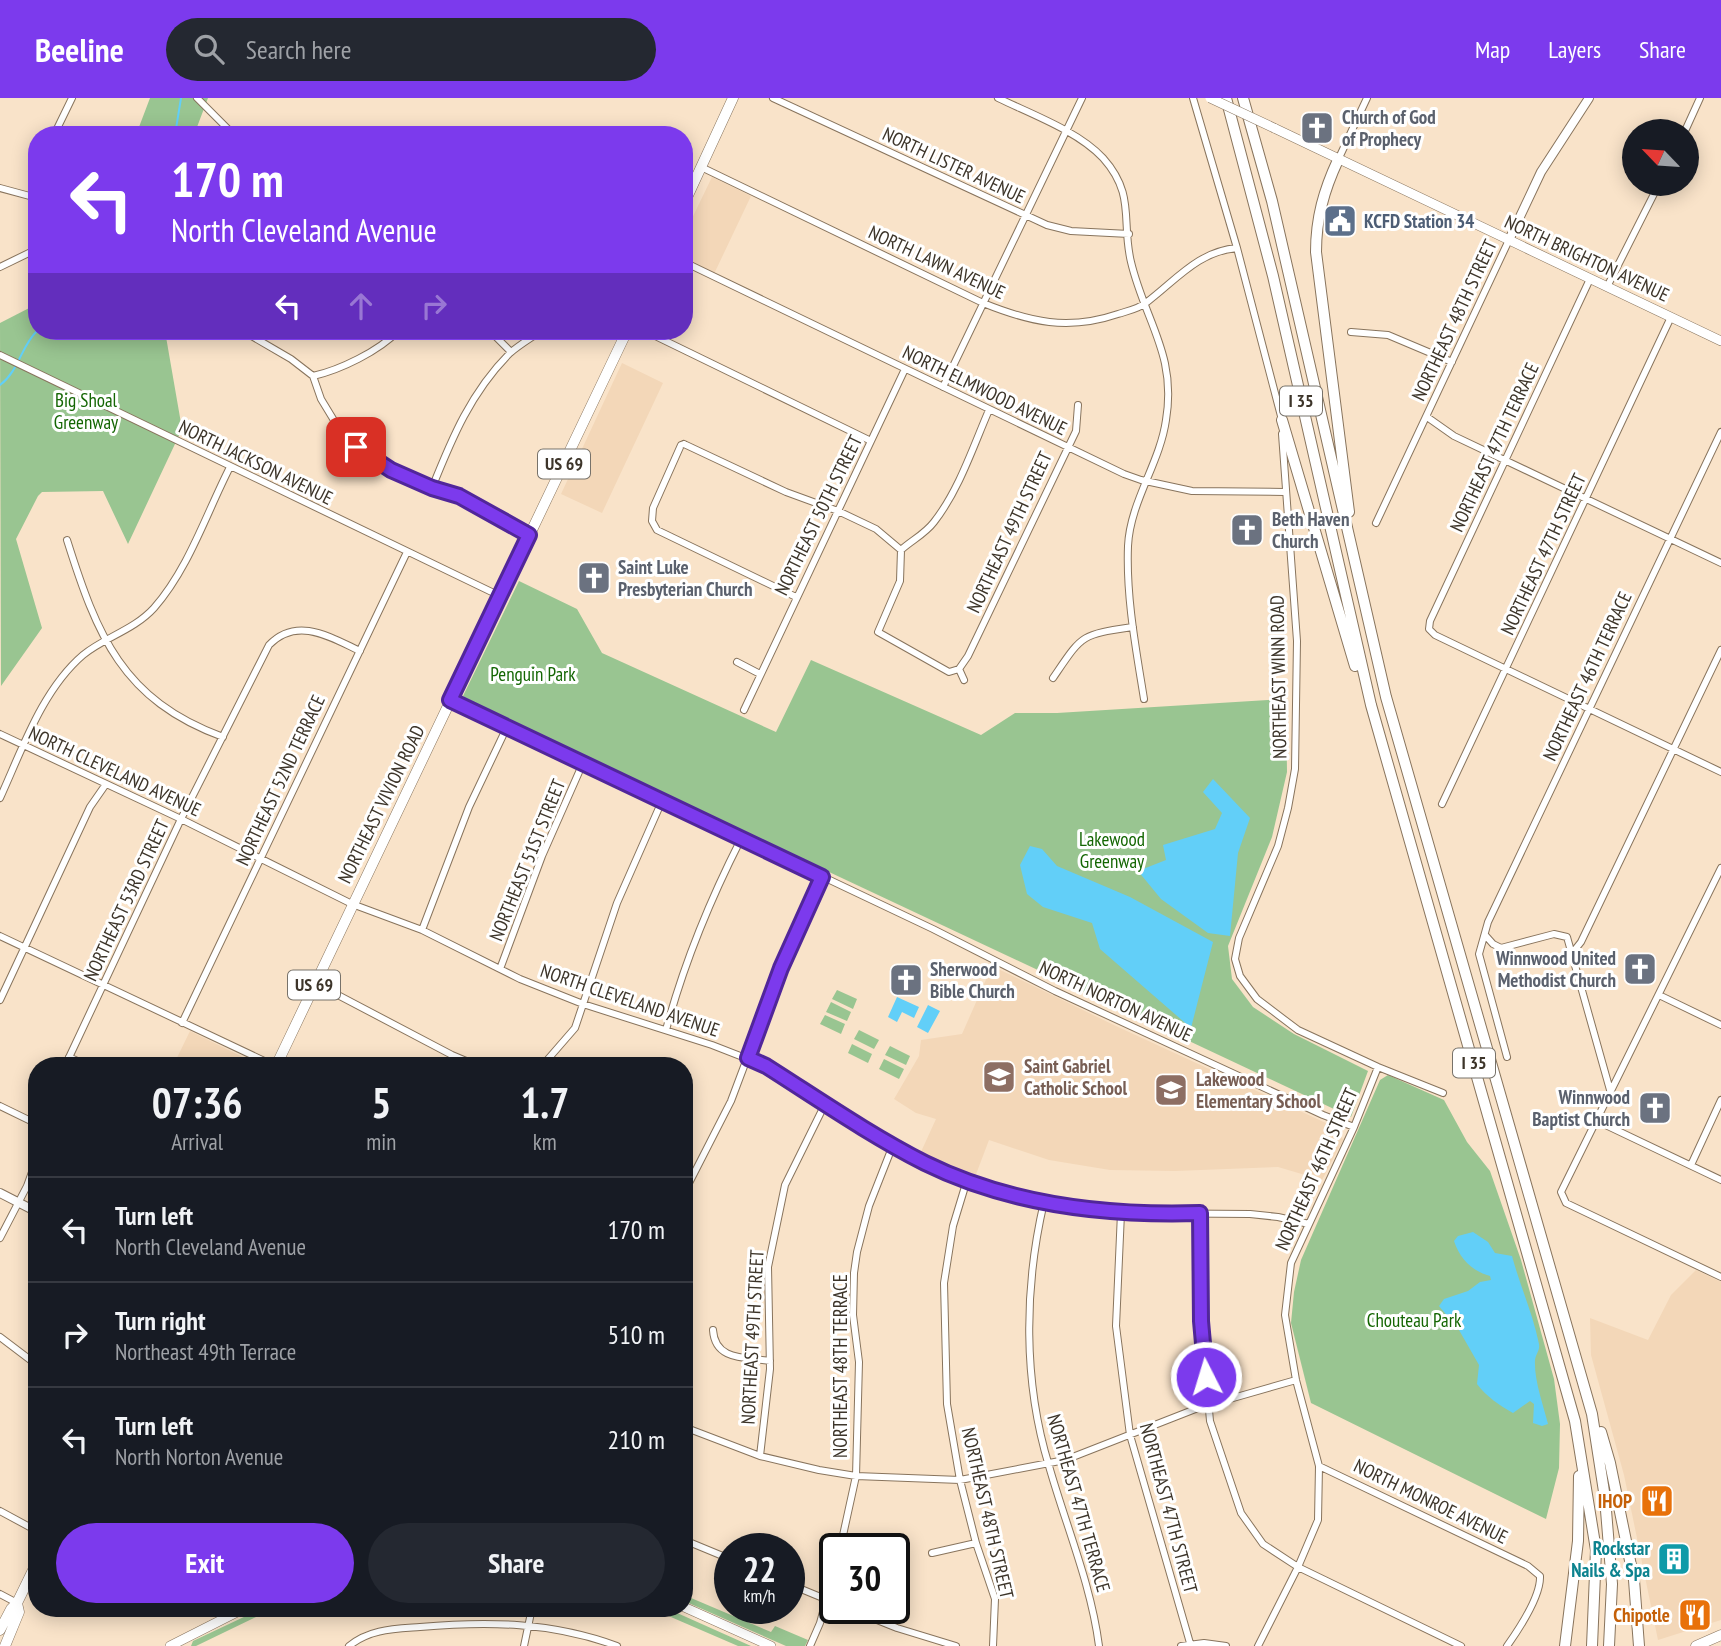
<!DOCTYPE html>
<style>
:root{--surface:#171b24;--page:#242831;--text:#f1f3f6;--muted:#9ea1a6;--line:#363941;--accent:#7c3aed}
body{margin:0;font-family:"PT Sans Narrow",sans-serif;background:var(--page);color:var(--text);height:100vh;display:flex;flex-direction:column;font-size:26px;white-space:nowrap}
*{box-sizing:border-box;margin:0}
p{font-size:23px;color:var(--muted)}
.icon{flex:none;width:38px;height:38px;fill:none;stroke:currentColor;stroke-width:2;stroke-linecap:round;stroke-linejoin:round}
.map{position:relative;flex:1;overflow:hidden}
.details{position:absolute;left:28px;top:959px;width:665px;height:560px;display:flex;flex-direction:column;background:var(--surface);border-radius:28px;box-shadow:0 4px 18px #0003}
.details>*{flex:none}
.top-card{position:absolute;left:28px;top:28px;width:665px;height:214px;border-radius:28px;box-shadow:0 4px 18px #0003;background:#7c3aed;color:#fff;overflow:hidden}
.needle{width:46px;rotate:295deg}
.buttons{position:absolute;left:1622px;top:21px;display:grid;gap:14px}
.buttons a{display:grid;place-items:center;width:77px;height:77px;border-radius:50%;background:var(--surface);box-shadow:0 4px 18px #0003;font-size:35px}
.speed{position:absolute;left:714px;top:1435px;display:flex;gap:14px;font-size:35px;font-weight:700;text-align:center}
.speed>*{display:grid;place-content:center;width:91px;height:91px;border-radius:50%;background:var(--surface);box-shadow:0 4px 18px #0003;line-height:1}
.speed small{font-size:18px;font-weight:400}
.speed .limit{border:4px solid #111;border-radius:10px;background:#fff;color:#111}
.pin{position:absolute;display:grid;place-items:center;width:60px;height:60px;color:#fff;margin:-30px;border-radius:14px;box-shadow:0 4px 10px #0006}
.me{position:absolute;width:77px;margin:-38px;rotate:355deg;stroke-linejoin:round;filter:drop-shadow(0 0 5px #0008)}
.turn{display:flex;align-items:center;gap:24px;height:147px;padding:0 28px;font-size:32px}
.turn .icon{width:91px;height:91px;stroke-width:2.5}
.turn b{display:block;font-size:49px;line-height:60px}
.lanes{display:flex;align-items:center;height:66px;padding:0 28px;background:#0003;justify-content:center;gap:35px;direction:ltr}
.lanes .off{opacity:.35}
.eta{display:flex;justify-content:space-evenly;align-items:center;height:119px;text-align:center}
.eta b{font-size:42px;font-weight:700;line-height:49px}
.button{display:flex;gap:14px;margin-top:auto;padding:14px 28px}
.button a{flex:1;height:80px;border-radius:42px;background:var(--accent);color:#fff;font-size:28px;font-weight:700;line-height:80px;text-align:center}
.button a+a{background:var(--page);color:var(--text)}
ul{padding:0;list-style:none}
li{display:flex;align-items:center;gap:21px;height:105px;padding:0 28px;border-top:2px solid var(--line)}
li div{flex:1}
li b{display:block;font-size:26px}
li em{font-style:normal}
header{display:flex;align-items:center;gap:42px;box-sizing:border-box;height:98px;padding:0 35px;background:var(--accent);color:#fff}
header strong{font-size:33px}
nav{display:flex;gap:38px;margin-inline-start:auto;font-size:24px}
.search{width:490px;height:63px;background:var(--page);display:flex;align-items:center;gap:18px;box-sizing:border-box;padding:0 24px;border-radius:38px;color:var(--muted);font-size:26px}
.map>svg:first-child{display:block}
.built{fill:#f3d7b8}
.green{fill:#99c591}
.water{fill:#62cff8}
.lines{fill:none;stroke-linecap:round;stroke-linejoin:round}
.stream{stroke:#62cff8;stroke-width:2}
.minor-casing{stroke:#88745d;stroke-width:8}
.tertiary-casing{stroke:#88745d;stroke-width:10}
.secondary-casing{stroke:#88745d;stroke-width:10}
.primary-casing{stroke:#88745d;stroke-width:11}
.motorway-casing{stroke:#88745d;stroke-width:12}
.minor{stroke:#fff;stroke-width:6}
.tertiary{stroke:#fff;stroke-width:8}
.secondary{stroke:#fff;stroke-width:9}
.primary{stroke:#fff;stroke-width:10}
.motorway{stroke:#fff;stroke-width:10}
.secondary-bridge-casing{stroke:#88745d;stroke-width:10;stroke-linecap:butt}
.secondary-bridge{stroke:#fff;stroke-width:9}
.route-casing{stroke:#51269a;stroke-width:18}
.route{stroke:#7c3aed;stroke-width:12}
.labels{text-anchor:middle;stroke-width:6;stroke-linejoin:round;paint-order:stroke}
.shield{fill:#fff;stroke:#77726a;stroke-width:2}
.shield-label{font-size:18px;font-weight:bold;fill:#3d352a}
.worship-label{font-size:19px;font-weight:bold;fill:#5b616d;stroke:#fff;text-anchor:start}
.street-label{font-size:19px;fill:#3d352a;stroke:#fff}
.service-label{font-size:19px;font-weight:bold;fill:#4e5e75;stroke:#fff;text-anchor:start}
.park-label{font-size:19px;fill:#146603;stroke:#fff}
.education-label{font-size:19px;font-weight:bold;fill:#785e54;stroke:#fff;text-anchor:start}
.food-label{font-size:19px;font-weight:bold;fill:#c56008;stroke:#fff;text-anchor:end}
.culture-label{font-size:19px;font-weight:bold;fill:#0d838f;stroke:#fff;text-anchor:end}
</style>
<header>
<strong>Beeline</strong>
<div class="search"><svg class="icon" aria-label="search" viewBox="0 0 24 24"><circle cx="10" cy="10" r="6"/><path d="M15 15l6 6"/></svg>Search here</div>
<nav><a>Map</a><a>Layers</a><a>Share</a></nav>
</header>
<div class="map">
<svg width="1721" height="1548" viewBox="0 0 1721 1548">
<rect width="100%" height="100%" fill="#f9e3c9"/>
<path class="built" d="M712,79L751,98L714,176L684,162V137Z
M622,265L663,285L602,415L561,396Z
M992,868L1116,928L1339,1031L1343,1042L1322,1082L1278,1069L1175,1073L1110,1072L1049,1062L989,1042L975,1079L920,1056L936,1021L916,1015L894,1001L919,958L921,942L962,936Z
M190,933L253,964L259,968H173Z
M1696,1172L1721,1184V1522L1658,1542L1624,1377L1591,1257L1590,1220L1648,1242L1671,1197Z"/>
<path class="green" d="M150,0H208L194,37H136Z
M37,206V233H165L182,331L128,446L103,393L42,394L38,398L16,441L42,530L1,588L0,225Z
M519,483L577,511L602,555L776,634L811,562L981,637L1015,615H1057L1286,601L1287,674L1272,739L1228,848L1232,881L1253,909L1294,936L1368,973L1351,1019L467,604L463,598Z
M837,892L857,901L853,911L832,901Z
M831,904L851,914L847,923L826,914Z
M825,917L845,926L841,936L820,926Z
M859,932L879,942L874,951L854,941Z
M852,946L872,956L868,965L848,955Z
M890,948L910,958L906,967L885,957Z
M884,961L904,971L899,981L879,971Z
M1388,977L1444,1002L1467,1044L1490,1073L1521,1162L1554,1281L1560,1326L1559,1370L1546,1421L1311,1305L1291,1225L1294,1194L1301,1162L1380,982Z
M684,1497L771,1534L775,1528L808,1542L805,1548H786L684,1503Z
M263,1510H281L256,1519L196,1548H191L193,1543Z
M650,1510H666L751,1548H738Z"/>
<path class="water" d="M1213,681L1250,720L1238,755L1230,838L1208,835L1161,801L1138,773L1166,762L1163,747L1215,731L1222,715L1203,694Z
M1030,748L1042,751L1057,768L1130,799L1213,844L1191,930L1100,851L1092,825L1043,809L1027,796L1020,767Z
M897,899L919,909L914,920L902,914L897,924L888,919Z
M928,907L940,913L928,935L917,929Z
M1473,1134L1488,1144L1495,1155L1512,1158C1520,1188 1533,1216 1539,1246C1540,1253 1536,1255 1535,1262C1534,1282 1543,1306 1548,1326L1542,1328L1533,1325L1534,1306L1530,1303L1513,1315C1499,1307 1487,1299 1477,1286L1479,1267L1459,1232L1439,1208L1444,1201L1468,1193L1480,1184L1491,1182L1490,1178C1472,1173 1460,1161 1454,1143L1458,1138Z"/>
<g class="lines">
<path class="stream" d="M175,37L181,0
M0,287C19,273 21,248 37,233"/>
<defs>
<path id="minor" d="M197,0L234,37
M773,0L1047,127L1071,133L1129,136
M998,0C1031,16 1078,33 1103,60C1136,97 1121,123 1131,164C1145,223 1177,257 1166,322C1160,365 1130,404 1128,448C1126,499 1136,551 1144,601
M1193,0L1237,150L1282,322
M1685,33L1700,0
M54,37L72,0
M1338,62L1367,0
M701,69L983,205C1030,224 1068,233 1118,216C1127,213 1139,211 1147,204C1176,182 1199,153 1237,150
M0,90L37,100
M684,164L1124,376L1141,382L1192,393L1285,394
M0,169L37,151
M1590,181L1430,523L1429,531L1435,537L1721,674
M1607,189L1659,86
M243,233L291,261L313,278L321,301L338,329L368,359L411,382L459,398L529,437
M490,233L511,254
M645,233L871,343
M1351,234L1388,237L1452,264
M0,257L500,498
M313,278C340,272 379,253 398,233
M943,289L1082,0
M1427,319L1454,338L1721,465
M1282,336L1297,543L1295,671L1288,710L1278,748L1239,840L1235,861L1240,878L1257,901L1298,932L1378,969L1443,995
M684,346L681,347L653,410L652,423L657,432L796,499
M684,346L786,394L838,413L876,431L901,452
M432,390C452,340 471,294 510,255C519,247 531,240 541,233
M1376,425L1509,142
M67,442C97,537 122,602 223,639
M737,564L760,576
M959,571L949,574L878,534L900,483L901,452C912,442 925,436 934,424C959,392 973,349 989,312
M959,571L968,558L1076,333L1078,307
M959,571L964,582
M1053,580C1083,536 1080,537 1133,529
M450,602L933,831L1055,893L1323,1017L1354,1029
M744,612L905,271
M0,636L181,721L352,806L422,832L520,881L583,906L712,947L766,968L914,1059L967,1082L1017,1098L1084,1112L1121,1115L1250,1116L1278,1119L1309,1126
M0,700C22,652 42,592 83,557C105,539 134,532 154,510C189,470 206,416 230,369
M1442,706L1671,219
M1721,770L1561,1094L1566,1105L1721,1179
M422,832L469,709L507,629
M1485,837L1493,846L1501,850L1554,836L1567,839L1610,992
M0,838L275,968
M1573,854L1581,844L1721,552
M500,871L542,758L583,665
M315,885L452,957L478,968
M1659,897L1721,927
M0,902L90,709L106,686
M182,925L407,454
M666,932C684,865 710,802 741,741
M69,959L88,968
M1507,959L1479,856L1488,824L1721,334
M65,968L181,721L269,547C297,518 330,539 360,553
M542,968L575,930L617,805L662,703
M0,1008L37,1026
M1595,1022L1721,1082
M1691,1067L1721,1002
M967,1082L953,1128L944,1185L947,1306L960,1382L976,1445L995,1501L993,1548
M684,1095L731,1003L781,870L822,779
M1044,1104C1024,1190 1023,1283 1049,1368C1066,1428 1091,1486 1099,1548
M1121,1115L1116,1228L1130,1337L1190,1545
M1200,1115L1201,1223L1210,1323L1241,1415L1263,1446L1298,1469L1461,1548
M0,1140L27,1088L37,1060
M713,1232C715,1263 745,1259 770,1263
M0,1239L37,1267
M684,1329L760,1358L819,1372L856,1378L960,1382L1065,1362L1198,1310L1296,1282
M760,1358L770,1271L768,1169L785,1087L825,1006
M1319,1368L1528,1468L1540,1478C1541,1498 1519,1531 1507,1548
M0,1413L37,1433
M684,1442L730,1461
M840,1451L856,1378L859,1264L853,1217L854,1175L857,1154L869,1108L893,1047
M932,1455L976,1445
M789,1486L835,1505
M0,1496L17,1505
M847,1510L897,1530L956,1548
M349,1548C370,1531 394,1531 420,1529C488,1523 552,1524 617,1548
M524,1548L532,1510
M810,1548L820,1525L835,1469
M1181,1548L1204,1545L1226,1548
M1258,1548L1298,1469L1318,1422L1319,1368L1296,1282L1285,1217L1291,1165L1354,1029L1378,969"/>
<path id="tertiary" d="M1509,142L1541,74L1589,0
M0,1095L37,1114"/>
<path id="secondary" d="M1274,30L1721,243
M684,1509L771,1548
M170,1548L245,1510"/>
<path id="primary" d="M684,106L733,0
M276,968L627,233
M0,1532L11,1511L17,1505L37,1464
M5,1548L19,1514L17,1505
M1696,1548L1721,1537"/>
<path id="motorway" d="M1226,0L1273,178L1371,607L1575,1323L1596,1452L1592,1548
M1243,0L1272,103L1386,599L1592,1316L1605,1400L1612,1486L1609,1548
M1338,62C1324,92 1316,120 1316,154L1349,414
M1282,322L1355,568
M1601,1334L1610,1365L1634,1482L1639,1548
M1565,1548L1578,1443L1579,1378"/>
</defs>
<use href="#minor" class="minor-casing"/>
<use href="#tertiary" class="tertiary-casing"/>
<use href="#secondary" class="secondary-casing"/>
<use href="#primary" class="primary-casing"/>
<use href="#motorway" class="motorway-casing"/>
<use href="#minor" class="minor"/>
<use href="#tertiary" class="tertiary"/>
<use href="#secondary" class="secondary"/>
<use href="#primary" class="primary"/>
<use href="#motorway" class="motorway"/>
<defs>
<path id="secondary-bridge" d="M1210,0L1274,30"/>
</defs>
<use href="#secondary-bridge" class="secondary-bridge-casing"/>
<use href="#secondary-bridge" class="secondary-bridge"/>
</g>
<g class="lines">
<defs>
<path id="route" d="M356,349L391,372L432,390L459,398L529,437L450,602L822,779L781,870L748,960L766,968C818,1001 870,1037 925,1065C1010,1107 1107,1118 1200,1115L1201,1223L1206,1279"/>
</defs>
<use href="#route" class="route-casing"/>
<use href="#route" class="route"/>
</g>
<defs>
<symbol id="church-square" viewBox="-11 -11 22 22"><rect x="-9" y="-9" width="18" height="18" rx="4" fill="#6b7280" stroke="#fff"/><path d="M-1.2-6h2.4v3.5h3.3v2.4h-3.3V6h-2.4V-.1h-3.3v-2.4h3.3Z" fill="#fff"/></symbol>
<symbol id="civic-square" viewBox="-11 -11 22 22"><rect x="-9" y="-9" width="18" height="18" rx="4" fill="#5c6f8a" stroke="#fff"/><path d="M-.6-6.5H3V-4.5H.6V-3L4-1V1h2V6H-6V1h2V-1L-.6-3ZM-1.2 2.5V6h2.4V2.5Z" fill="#fff"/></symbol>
<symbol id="school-square" viewBox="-11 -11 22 22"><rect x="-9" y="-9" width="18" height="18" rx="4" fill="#8d6e63" stroke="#fff"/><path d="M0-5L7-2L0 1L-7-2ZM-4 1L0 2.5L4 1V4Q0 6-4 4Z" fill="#fff"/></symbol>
<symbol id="restaurant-square" viewBox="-11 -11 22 22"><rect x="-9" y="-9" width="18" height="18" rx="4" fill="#e8710a" stroke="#fff"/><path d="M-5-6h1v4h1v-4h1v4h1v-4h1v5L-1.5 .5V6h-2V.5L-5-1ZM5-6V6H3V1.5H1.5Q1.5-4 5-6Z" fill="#fff"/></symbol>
<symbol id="building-square" viewBox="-11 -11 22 22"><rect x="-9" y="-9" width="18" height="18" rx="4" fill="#0f9aa8" stroke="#fff"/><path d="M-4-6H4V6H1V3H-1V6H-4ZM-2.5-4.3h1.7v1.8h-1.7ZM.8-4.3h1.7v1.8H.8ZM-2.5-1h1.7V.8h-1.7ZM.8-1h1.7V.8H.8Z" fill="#fff"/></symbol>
</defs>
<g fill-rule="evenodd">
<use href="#church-square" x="1298" y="11" width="38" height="38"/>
<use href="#civic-square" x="1321" y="104" width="38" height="38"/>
<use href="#church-square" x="1228" y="413" width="38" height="38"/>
<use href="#church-square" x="575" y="461" width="38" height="38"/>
<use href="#church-square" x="1621" y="852" width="38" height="38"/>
<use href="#church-square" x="887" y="863" width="38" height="38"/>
<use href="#school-square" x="980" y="960" width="38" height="38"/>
<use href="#school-square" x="1152" y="973" width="38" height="38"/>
<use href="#church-square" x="1636" y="991" width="38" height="38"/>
<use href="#restaurant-square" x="1638" y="1384" width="38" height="38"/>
<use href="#building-square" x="1655" y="1442" width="38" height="38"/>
<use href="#restaurant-square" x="1676" y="1498" width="38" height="38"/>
</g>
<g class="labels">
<g class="shield">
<rect x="1280" y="288.5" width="42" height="29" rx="5"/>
<rect x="538" y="351.5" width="52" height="29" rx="5"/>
<rect x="288" y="872.5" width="52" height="29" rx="5"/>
<rect x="1453" y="950.5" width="42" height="29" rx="5"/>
</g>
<g class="shield-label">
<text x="1301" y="309">I 35</text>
<text x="564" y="372">US 69</text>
<text x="314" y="893">US 69</text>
<text x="1474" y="971">I 35</text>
</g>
<g class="worship-label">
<text x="1342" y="26">Church of God<tspan x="1342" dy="22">of Prophecy</tspan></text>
<text x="1272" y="428">Beth Haven<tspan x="1272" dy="22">Church</tspan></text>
<text x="618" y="476">Saint Luke<tspan x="618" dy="22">Presbyterian Church</tspan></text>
<text x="1616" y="867" text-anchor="end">Winnwood United<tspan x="1616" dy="22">Methodist Church</tspan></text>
<text x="930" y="878">Sherwood<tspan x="930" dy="22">Bible Church</tspan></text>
<text x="1630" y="1006" text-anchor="end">Winnwood<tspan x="1630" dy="22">Baptist Church</tspan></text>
</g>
<g class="street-label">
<text transform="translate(954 67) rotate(25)" y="7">NORTH LISTER AVENUE</text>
<text transform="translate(1587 160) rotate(25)" y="7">NORTH BRIGHTON AVENUE</text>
<text transform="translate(937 164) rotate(25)" y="7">NORTH LAWN AVENUE</text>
<text transform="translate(1454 222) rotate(-65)" y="7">NORTHEAST 48TH STREET</text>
<text transform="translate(985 292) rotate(26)" y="7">NORTH ELMWOOD AVENUE</text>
<text transform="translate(1494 349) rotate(-65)" y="7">NORTHEAST 47TH TERRACE</text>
<text transform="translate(256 364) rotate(26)" y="7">NORTH JACKSON AVENUE</text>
<text transform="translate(818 417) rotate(-64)" y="7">NORTHEAST 50TH STREET</text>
<text transform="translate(1009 434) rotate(-65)" y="7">NORTHEAST 49TH STREET</text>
<text transform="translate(1543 456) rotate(-65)" y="7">NORTHEAST 47TH STREET</text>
<text transform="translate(1587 578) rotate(-65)" y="7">NORTHEAST 46TH TERRACE</text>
<text transform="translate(1278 579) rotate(-91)" y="7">NORTHEAST WINN ROAD</text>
<text transform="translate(115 673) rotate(25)" y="7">NORTH CLEVELAND AVENUE</text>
<text transform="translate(280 682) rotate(-65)" y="7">NORTHEAST 52ND TERRACE</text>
<text transform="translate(381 706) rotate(-64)" y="7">NORTHEAST VIVION ROAD</text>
<text transform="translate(527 762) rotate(-68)" y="7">NORTHEAST 51ST STREET</text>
<text transform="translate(126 802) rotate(-65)" y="7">NORTHEAST 53RD STREET</text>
<text transform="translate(630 902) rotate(19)" y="7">NORTH CLEVELAND AVENUE</text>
<text transform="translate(1116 903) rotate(25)" y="7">NORTH NORTON AVENUE</text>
<text transform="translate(1316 1071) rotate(-66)" y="7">NORTHEAST 46TH STREET</text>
<text transform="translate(752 1239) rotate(-87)" y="7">NORTHEAST 49TH STREET</text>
<text transform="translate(840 1268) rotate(-90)" y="7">NORTHEAST 48TH TERRACE</text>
<text transform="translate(1431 1403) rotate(26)" y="7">NORTH MONROE AVENUE</text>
<text transform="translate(1079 1405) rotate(74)" y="7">NORTHEAST 47TH TERRACE</text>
<text transform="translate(1169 1410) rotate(75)" y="7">NORTHEAST 47TH STREET</text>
<text transform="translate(988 1415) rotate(77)" y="7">NORTHEAST 48TH STREET</text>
</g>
<g class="service-label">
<text x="1364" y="130">KCFD Station 34</text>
</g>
<g class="park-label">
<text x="86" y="309">Big Shoal<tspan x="86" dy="22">Greenway</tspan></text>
<text x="533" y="583">Penguin Park</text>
<text x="1112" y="748">Lakewood<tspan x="1112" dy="22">Greenway</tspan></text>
<text x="1414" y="1229">Chouteau Park</text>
</g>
<g class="education-label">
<text x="1024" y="975">Saint Gabriel<tspan x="1024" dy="22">Catholic School</tspan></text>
<text x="1196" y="988">Lakewood<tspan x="1196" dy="22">Elementary School</tspan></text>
</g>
<g class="food-label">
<text x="1632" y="1410">IHOP</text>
<text x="1670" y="1524">Chipotle</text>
</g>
<g class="culture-label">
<text x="1650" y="1457">Rockstar<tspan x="1650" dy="22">Nails &amp; Spa</tspan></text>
</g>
</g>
</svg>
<div class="buttons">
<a><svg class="needle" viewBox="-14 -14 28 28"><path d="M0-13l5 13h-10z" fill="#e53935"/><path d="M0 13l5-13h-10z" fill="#9ea1a6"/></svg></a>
</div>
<div class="speed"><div>22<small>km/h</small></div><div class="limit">30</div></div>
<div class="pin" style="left:356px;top:349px;background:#d93025"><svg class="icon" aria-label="arrive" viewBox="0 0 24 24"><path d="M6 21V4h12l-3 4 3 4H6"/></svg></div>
<svg class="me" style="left:1206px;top:1279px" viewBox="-20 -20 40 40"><circle r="17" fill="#7c3aed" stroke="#fff" stroke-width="3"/><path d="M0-11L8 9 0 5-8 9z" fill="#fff"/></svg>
<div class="top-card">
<div class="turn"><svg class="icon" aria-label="left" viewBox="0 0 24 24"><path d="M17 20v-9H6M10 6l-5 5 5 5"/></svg><div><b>170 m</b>North Cleveland Avenue</div></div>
<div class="lanes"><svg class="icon" aria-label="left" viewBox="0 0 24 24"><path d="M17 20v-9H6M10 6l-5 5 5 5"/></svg><svg class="icon off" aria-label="ahead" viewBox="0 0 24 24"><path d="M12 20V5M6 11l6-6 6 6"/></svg><svg class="icon off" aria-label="right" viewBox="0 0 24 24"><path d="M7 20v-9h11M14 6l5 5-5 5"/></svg></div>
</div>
<section class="details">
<div class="eta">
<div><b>07:36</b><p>Arrival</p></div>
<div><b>5</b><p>min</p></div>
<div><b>1.7</b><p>km</p></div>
</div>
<ul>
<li><svg class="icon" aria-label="left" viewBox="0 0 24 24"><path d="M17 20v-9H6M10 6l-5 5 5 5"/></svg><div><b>Turn left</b><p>North Cleveland Avenue</p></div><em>170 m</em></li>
<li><svg class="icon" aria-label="right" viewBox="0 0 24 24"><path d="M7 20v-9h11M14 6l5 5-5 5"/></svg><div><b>Turn right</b><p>Northeast 49th Terrace</p></div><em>510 m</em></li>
<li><svg class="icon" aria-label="left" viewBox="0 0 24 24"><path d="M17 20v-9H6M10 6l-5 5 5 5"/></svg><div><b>Turn left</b><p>North Norton Avenue</p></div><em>210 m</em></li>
</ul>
<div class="button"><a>Exit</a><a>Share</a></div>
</section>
</div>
